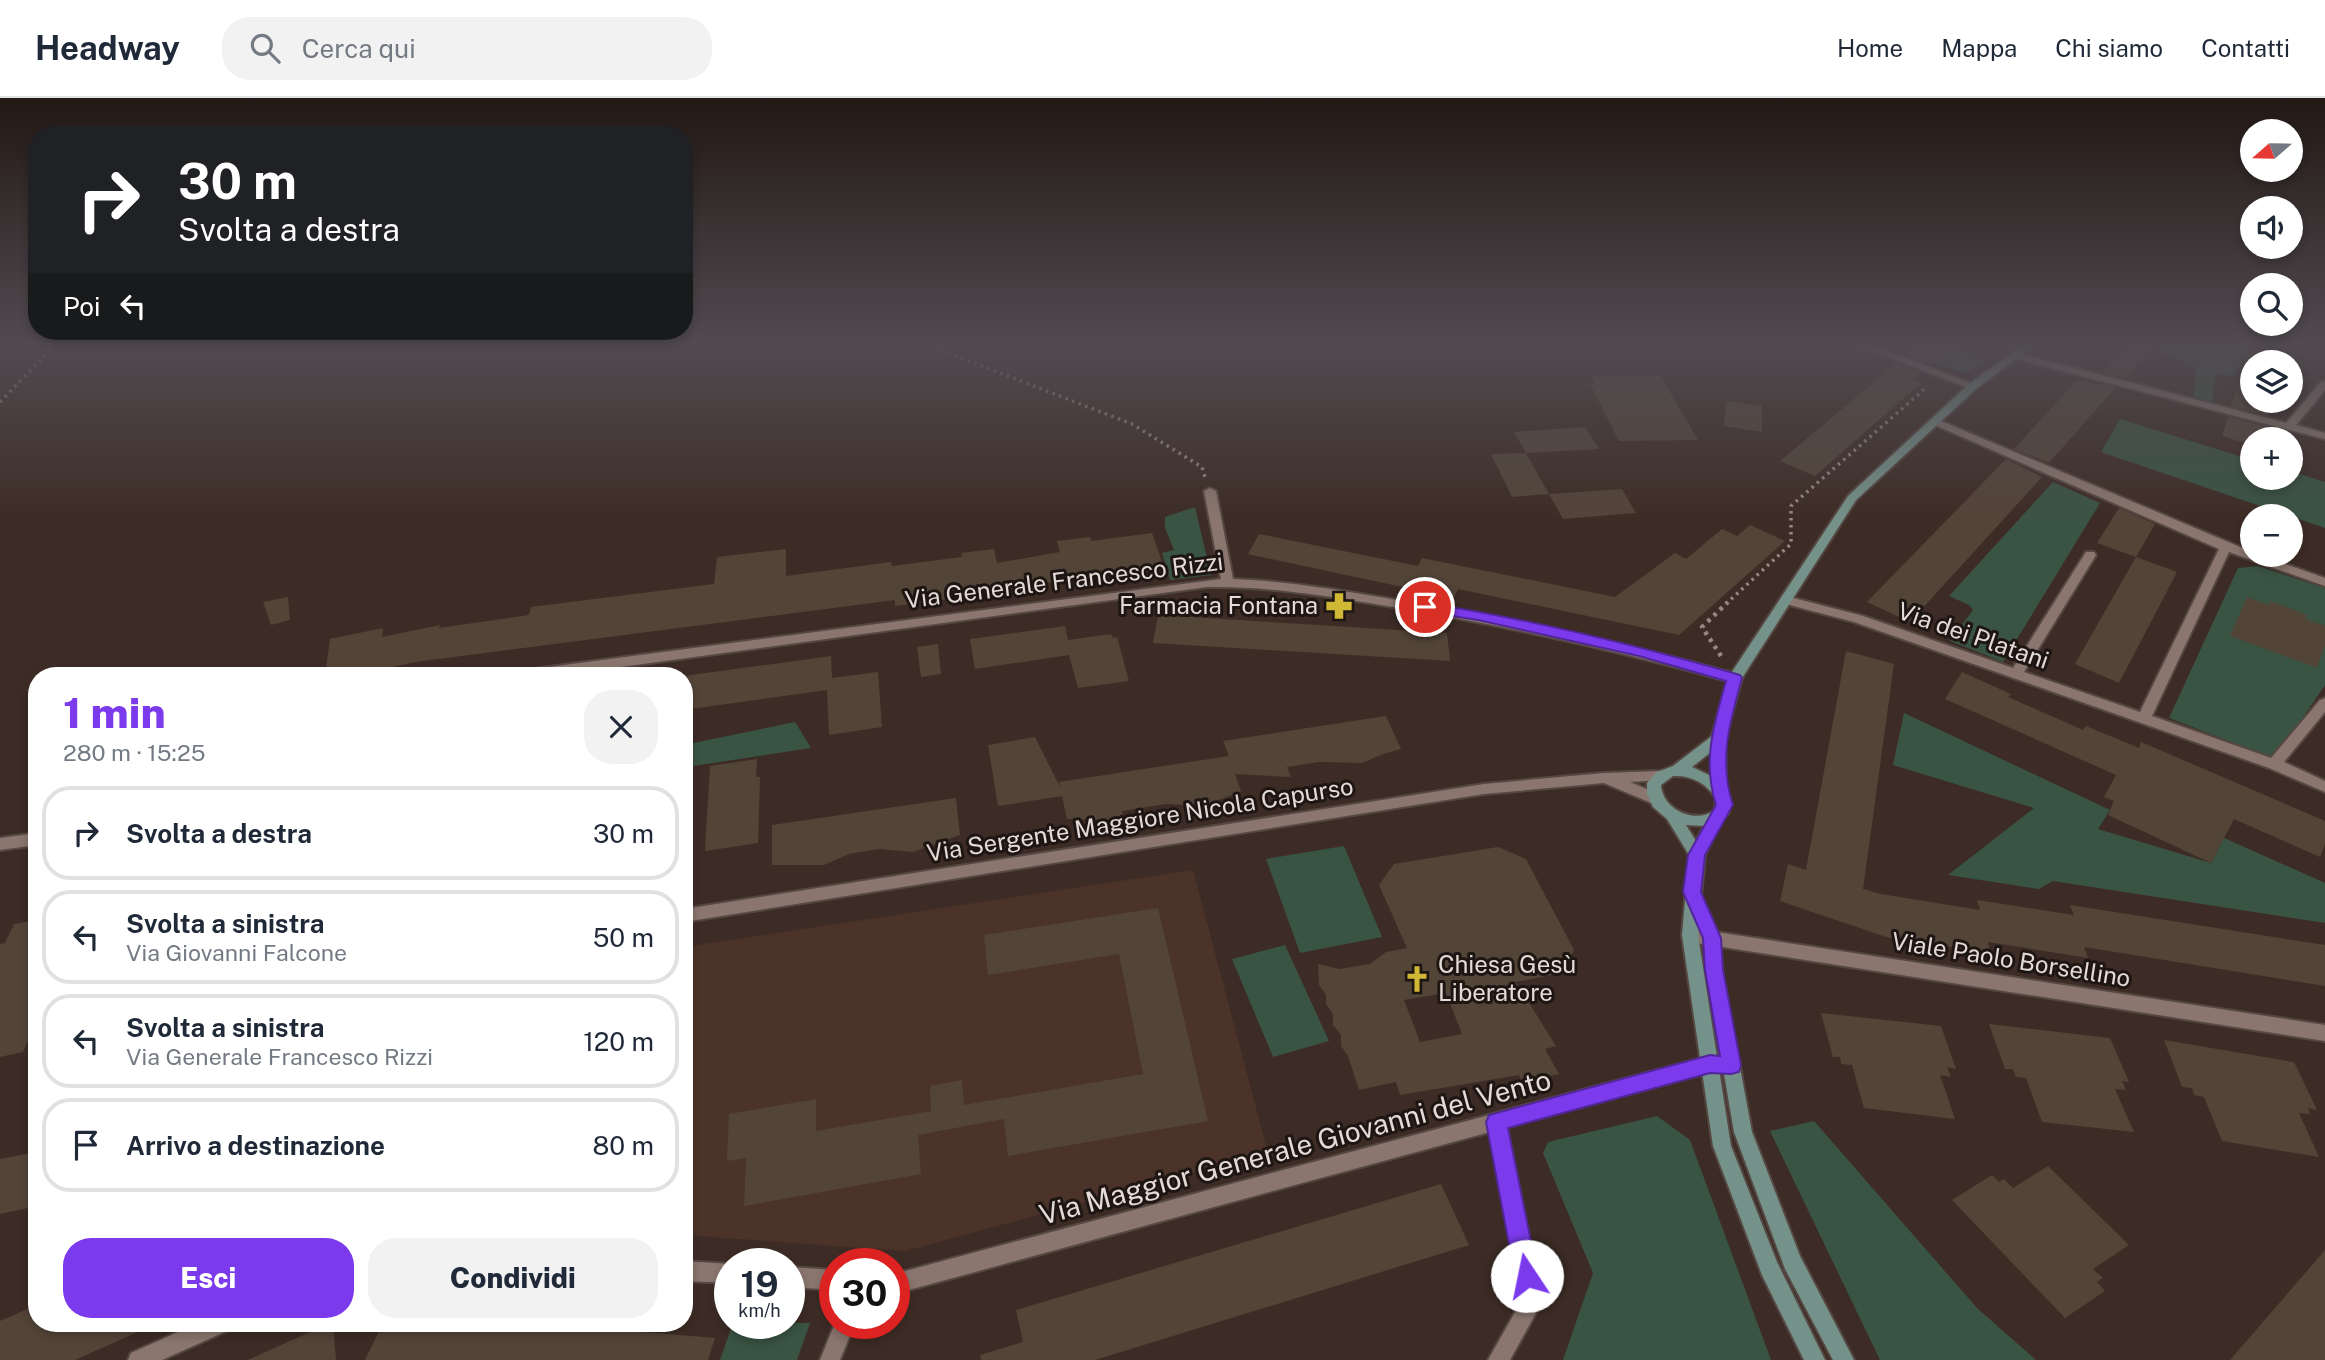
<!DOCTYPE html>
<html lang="it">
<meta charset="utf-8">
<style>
:root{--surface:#fff;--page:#f2f2f3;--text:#1f2937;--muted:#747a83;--line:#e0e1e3;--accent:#7c3aed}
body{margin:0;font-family:"Public Sans",sans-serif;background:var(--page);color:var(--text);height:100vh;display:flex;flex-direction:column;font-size:26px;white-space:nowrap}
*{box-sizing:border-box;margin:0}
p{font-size:23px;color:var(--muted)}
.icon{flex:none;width:38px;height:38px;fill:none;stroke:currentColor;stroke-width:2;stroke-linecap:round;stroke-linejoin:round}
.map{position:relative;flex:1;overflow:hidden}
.side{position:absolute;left:28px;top:569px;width:665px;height:665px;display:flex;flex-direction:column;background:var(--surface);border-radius:28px;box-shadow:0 4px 10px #0003}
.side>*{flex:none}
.banner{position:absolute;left:28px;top:28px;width:665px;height:214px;border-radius:28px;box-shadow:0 4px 10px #0003;background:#202124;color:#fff;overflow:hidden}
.needle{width:46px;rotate:250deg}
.fabs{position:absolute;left:2240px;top:21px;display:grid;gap:14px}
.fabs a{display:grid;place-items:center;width:63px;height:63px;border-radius:50%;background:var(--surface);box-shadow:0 4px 10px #0003;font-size:35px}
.speed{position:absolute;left:714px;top:1150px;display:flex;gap:14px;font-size:35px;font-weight:700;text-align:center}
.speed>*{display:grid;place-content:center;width:91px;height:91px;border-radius:50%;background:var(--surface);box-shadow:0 4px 10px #0003;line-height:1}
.speed small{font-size:18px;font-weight:400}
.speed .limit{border:10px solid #d22;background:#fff;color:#111}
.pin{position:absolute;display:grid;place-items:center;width:60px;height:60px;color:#fff;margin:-30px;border:4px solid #fff;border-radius:50%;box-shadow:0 2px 7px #0007}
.me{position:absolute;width:77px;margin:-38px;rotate:349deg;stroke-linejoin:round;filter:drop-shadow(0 0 5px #0008)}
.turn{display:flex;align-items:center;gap:24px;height:147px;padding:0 35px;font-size:32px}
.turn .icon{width:91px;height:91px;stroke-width:2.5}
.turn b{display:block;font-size:49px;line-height:60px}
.then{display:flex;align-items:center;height:66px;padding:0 35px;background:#0003;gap:14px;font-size:26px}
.round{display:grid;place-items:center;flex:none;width:74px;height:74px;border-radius:28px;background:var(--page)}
.headline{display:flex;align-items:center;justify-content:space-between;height:119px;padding:0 35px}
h1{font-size:42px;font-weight:800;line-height:52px;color:var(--accent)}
.cta{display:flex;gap:14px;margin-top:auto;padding:14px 35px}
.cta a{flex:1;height:80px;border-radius:28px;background:var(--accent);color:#fff;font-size:28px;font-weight:800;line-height:80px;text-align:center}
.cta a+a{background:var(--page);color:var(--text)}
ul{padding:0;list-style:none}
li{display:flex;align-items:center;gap:21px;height:94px;margin:0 14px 10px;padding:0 21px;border:4px solid var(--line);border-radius:28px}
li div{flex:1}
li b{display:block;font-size:26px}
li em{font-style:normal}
header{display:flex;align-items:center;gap:42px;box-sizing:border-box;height:98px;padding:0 35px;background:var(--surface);border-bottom:2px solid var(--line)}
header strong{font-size:33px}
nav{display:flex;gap:38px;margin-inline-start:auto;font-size:24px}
.search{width:490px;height:63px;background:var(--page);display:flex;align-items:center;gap:18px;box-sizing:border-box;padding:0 24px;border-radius:28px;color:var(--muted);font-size:26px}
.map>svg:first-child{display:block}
.built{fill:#4b332a}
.green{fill:#3a5443}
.building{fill:#534438;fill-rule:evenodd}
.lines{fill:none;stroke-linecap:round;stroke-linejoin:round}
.street-casing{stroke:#554742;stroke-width:4}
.secondary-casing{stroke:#554742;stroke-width:4}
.path-far1{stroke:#968882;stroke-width:3.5;stroke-dasharray:2.5 4.5;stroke-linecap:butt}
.path{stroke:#968882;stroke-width:4.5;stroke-dasharray:3.5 5;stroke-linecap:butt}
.street{fill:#8a766e;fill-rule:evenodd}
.secondary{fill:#75928a;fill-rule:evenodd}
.route{fill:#7c3aed;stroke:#51269a;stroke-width:2}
.labels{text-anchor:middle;stroke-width:6;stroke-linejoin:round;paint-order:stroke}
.street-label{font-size:24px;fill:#e5dad5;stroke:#1e1613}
.poi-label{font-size:24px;fill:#e5dad5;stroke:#1e1613;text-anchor:end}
.near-street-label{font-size:28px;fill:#e5dad5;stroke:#1e1613}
</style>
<header>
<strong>Headway</strong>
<div class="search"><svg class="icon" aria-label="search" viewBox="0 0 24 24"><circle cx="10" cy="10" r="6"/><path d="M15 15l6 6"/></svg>Cerca qui</div>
<nav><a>Home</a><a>Mappa</a><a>Chi siamo</a><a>Contatti</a></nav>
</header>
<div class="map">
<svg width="2325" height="1262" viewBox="0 0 2325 1262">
<rect width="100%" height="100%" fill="#3d2c25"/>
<path class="built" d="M1193,772L1268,1055L905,1153L684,1137V849Z"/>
<path class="green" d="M2165,247H2256L2233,278L2216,276L2212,306L2193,300L2196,268L2156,254Z
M1928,250L1946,257L1954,250L1985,262L1970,273H1958L1918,259Z
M2120,321L2252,362V380H2291V373L2325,384V430L2101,354Z
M2053,384L2100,405L2003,564L1950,543L1973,512L1969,507L1949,498Z
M1195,409L1211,477L1170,482L1162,455L1174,452L1165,430V419Z
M2258,468L2325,490V587L2278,656L2267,658L2169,620L2238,470Z
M1904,615L2110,712L2098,731L2211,765L2224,740L2325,785V825L2053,783L2039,791L1948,777L2034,710L1893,667Z
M795,624L811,650L693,668L692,710L684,711V647Z
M1344,748L1382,839L1300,855L1266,761Z
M1285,847L1329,943L1273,959L1232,861Z
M1657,1018L1690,1042L1771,1262H1563L1593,1175L1543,1055L1548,1044Z
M1814,1023L1977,1210L2036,1262H1880L1770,1033Z
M733,1225H810L797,1262H720Z"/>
<path class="building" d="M1917,247H1958L1932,267L1906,257Z
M2134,247H2154L2124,280L2101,274Z
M2249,252L2283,261L2282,264H2252V303H2272L2268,318L2231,308Z
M1897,265L1922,275L1912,282L1921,285L1815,378L1780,363Z
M1660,277L1698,342L1619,343L1590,286H1595L1591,278Z
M2077,282L2116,289L2049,365L2014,351Z
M1726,303L1762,308V334L1724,328Z
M2228,319L2265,328L2261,341L2252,340V347L2222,338Z
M1585,329L1599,351L1526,355L1514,334Z
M1526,355L1549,396L1512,399L1491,356Z
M2006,361L2042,379L1910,524L1867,504Z
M1622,391L1636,415L1563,421L1549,396Z
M2119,410L2155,426L2136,459L2097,445Z
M1750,427L1785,443L1679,537L1458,491L1454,500L1248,456L1259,436L1418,468L1422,460L1615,499L1675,455L1686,461L1722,431L1737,438Z
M1152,435L1163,467L1155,468L1156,471L1059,480L1060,483L936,503L895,508V502L415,564L351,578H325L330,541L383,530L382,539L440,527L439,530L529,517L531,509L714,486L717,459L786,451V478L891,464L892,468L962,459L961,455L994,451L997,465L1060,454L1057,443L1090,439L1091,443Z
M2136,459L2177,474L2119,585L2075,566Z
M288,499L290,522L271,527L263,504Z
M2247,499L2269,507L2270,503L2307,517L2306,521L2325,528V547L2317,570L2230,538Z
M1158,517L1447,535L1450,563L1153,545Z
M1065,528L1068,542L1111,536L1113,540L1117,539L1129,583L1078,590L1069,557L975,571L970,541Z
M938,546L941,576L921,579L917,549Z
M1846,553L1894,566L1863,791L1881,796L1980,812L1977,802L2074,817L2070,807L2325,847V888L2084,849L2088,860L1988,844L1990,855L1886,839L1780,803L1788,766L1806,772Z
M831,558L832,580L878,574L882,629L829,637L827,592L684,612V578Z
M1962,574L2011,596L2008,599L2083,632L2086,628L2139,650L2141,644L2325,723V746L2320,759L2234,721L2211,765L2108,717L2114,703L2104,699L2116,677L1945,601Z
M1386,618L1401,651L1383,656L1362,665L1319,664L1287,669L1291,679L1235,676L1241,694L1201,708L1166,706L1122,713L1123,718L1111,722L1067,721L1062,698L998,708L988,647L1035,639L1060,689L1059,684L1229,658L1223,643Z
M757,661L756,679H760L758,745L705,753L710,668Z
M956,700L960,737L913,754L879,751L849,756L824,767H772V727Z
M1498,749L1526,761L1574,852L1562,875L1516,884L1556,948L1545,951L1559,976L1522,984L1519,977L1400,997L1396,984L1359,992L1348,958L1341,948V937L1333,927V916L1326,906V897L1319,887L1318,866L1339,871L1370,866L1386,854L1407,850L1379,787L1394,766ZM1446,895L1462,936L1420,944L1404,902Z
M1158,810L1208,1023L1008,1058L1004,1021L918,1037L921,1076L744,1108L746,1060L727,1063L729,1016L816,1001V1033L931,1013L930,988L962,982L964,1007L1143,976L1119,856L988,877L984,837Z
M37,822V922L23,954L0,959V846L5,845L14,826Z
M1821,915L1941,928L1956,971L1947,969L1951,979L1940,977L1955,1021L1864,1010L1852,967L1841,966L1840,959H1833Z
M1989,926L2110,940L2129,984L2122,983L2126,992L2115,991L2134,1034L2042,1024L2026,980L2016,979L2013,971H2005Z
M2164,942L2294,964L2317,1012L2308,1010L2310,1016L2299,1015L2319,1059L2222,1043L2204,999L2194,997L2192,990L2182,989Z
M37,1054V1108L0,1116V1061Z
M2048,1068L2129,1147L2093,1171L2103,1180L2097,1184L2105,1193L2065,1220L1952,1102L1992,1077L1999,1084L2004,1081L2013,1090Z
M1441,1086L1469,1147L1095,1262H981L980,1257L1023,1244L1016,1212Z
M2325,1152V1262H2230L2263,1224Z
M37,1207V1225H158L75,1262H0V1223Z
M330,1225H333L336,1262H248Z
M383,1225H500L570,1230L571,1228L715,1240L708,1262H365Z"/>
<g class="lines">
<defs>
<path id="street" d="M1856,247H1871L1978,288L1977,290H1969Z
M2017,255L2286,325L2321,284L2325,283V292L2296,327L2325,335V341L2013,260L2012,258Z
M1934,320L2252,454V457H2260L2325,480V488L2229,454L2152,618L2271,660L2320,602L2325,600V614L2284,664L2325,683V694L2269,670L1854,524L1782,505L1780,502L1782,499L1786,498L1863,518L2013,570L2086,454H2094L2096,457L2024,574L2140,614L2219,451L1930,325L1929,323Z
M1210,390L1216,393L1233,481C1287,483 1339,492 1392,501C1509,519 1625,545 1740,577L1742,580L1735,585C1620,553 1504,527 1387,508C1327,498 1268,488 1207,489L555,578H512L518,573L1221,481L1204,393Z
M1659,673L1664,674L1666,678L1664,682L1630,684L1661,697L1663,701L1661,705L1656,707L1604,685L1484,696L684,824V811L1484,686L1604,675Z
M37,735V747L0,752V740Z
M1690,830L2325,927V943L1690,844L1684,842L1682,837L1684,832Z
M1710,958L1737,961L1740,967L1737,973L1731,975L1710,974L1507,1029L1542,1204L1510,1262H1488L1522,1202L1490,1034L894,1196V1176Z
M684,1163L731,1166L730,1185L684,1183Z
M789,1169L835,1172V1192L789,1189Z
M198,1225H232L229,1232L162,1262H128L131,1255Z
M835,1225H855L840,1262H820Z"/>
<path id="secondary" d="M2023,247H2035L1977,290L1856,402L1742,580L1725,641L1726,692L1730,699L1729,714L1721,724L1705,757L1701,797L1720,840L1722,872L1752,1034L1800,1158L1854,1262H1833L1785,1171L1734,1034L1706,872L1704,840L1699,828L1698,837L1731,1048L1777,1164L1825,1262H1804L1762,1177L1713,1048L1682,837L1689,757L1667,721L1653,709L1647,696V685L1657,674L1673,668L1712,638L1728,580L1848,398L1969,286ZM1711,654V678L1692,669ZM1673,678C1691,677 1706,685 1716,700L1715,712C1695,727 1662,711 1661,687ZM1686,727L1704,728L1696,743Z"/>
</defs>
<use href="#street" class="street-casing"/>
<use href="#secondary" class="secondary-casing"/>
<path class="path-far1" d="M945,247L941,252L1132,326L1202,369L1205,379
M0,304L55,247
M1726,506L1791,446V408L1928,288"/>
<path class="path" d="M1721,558L1702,529L1728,504"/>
<use href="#street" class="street"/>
<use href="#secondary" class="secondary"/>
</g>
<linearGradient id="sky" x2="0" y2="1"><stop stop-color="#221814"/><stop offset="0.58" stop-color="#514b51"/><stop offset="1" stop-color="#514b51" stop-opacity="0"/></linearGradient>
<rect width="2325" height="424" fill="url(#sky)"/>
<path class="route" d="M1425,505C1532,521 1636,547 1740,577L1742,580C1730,624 1718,662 1733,707L1705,757L1701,794L1721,840L1723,872L1741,967L1739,974L1731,976L1710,975L1508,1030L1538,1178L1535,1186L1527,1189L1519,1186L1515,1178L1486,1024L1489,1017L1710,957L1720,958L1705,872L1703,840L1683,794L1688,757L1716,707C1702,663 1714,626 1726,583L1639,558L1478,522L1420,513L1418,509L1420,506Z"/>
<defs>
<symbol id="pharmacy-bare" viewBox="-9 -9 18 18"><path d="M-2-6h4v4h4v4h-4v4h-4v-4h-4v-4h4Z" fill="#d1b736" stroke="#1e1613" stroke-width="2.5" paint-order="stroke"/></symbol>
<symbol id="church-bare" viewBox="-9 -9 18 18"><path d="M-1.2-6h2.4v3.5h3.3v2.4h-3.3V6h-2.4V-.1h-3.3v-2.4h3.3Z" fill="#d1b736" stroke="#1e1613" stroke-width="2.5" paint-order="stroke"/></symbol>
</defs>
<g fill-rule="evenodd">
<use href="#pharmacy-bare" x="1320" y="489" width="38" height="38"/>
<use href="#church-bare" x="1398" y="862" width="38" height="38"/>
</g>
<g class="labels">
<g class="street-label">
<text transform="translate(1064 483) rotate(-7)" y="8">Via Generale Francesco Rizzi</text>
<text transform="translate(1973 538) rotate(19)" y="8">Via dei Platani</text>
<text transform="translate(1140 722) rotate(-9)" y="8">Via Sergente Maggiore Nicola Capurso</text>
<text transform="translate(2011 862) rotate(9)" y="8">Viale Paolo Borsellino</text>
</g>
<g class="poi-label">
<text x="1318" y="516">Farmacia Fontana</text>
<text x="1438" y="875" text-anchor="start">Chiesa Gesù<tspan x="1438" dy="28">Liberatore</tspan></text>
</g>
<g class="near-street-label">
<text transform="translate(1295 1049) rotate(-15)" y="10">Via Maggior Generale Giovanni del Vento</text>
</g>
</g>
</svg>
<div class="fabs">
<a><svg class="needle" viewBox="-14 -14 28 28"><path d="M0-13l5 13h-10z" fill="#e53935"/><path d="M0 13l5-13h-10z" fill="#747a83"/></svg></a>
<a><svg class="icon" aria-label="sound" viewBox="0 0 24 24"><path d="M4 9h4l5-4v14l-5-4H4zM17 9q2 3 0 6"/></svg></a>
<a><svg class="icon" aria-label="search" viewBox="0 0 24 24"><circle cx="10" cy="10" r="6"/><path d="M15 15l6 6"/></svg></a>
<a><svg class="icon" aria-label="layers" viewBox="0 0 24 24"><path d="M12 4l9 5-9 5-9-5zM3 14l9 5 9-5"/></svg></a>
<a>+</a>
<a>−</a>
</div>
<div class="speed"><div>19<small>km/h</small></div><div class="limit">30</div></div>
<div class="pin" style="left:1425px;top:509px;background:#d93025"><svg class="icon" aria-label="arrive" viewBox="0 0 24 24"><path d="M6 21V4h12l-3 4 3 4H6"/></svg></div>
<svg class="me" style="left:1527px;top:1178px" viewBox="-20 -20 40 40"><circle r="19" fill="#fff"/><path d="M0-13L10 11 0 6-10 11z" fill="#7c3aed"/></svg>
<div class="banner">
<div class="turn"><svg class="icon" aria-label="right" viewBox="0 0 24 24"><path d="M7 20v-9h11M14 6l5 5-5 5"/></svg><div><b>30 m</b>Svolta a destra</div></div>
<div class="then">Poi<svg class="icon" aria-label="left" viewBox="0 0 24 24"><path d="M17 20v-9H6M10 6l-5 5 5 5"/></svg></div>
</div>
<section class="side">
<div class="headline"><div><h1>1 min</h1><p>280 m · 15:25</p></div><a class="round"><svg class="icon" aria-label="close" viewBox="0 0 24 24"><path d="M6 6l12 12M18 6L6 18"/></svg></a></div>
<ul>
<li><svg class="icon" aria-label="right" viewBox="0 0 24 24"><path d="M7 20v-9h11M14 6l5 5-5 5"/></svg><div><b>Svolta a destra</b></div><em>30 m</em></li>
<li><svg class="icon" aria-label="left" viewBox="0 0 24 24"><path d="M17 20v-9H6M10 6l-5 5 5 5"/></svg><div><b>Svolta a sinistra</b><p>Via Giovanni Falcone</p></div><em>50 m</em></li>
<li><svg class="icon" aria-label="left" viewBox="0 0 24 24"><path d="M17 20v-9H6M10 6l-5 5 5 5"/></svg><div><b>Svolta a sinistra</b><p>Via Generale Francesco Rizzi</p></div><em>120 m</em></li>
<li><svg class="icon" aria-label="arrive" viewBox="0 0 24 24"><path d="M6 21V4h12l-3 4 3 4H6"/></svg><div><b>Arrivo a destinazione</b></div><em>80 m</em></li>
</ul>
<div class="cta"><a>Esci</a><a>Condividi</a></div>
</section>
</div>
